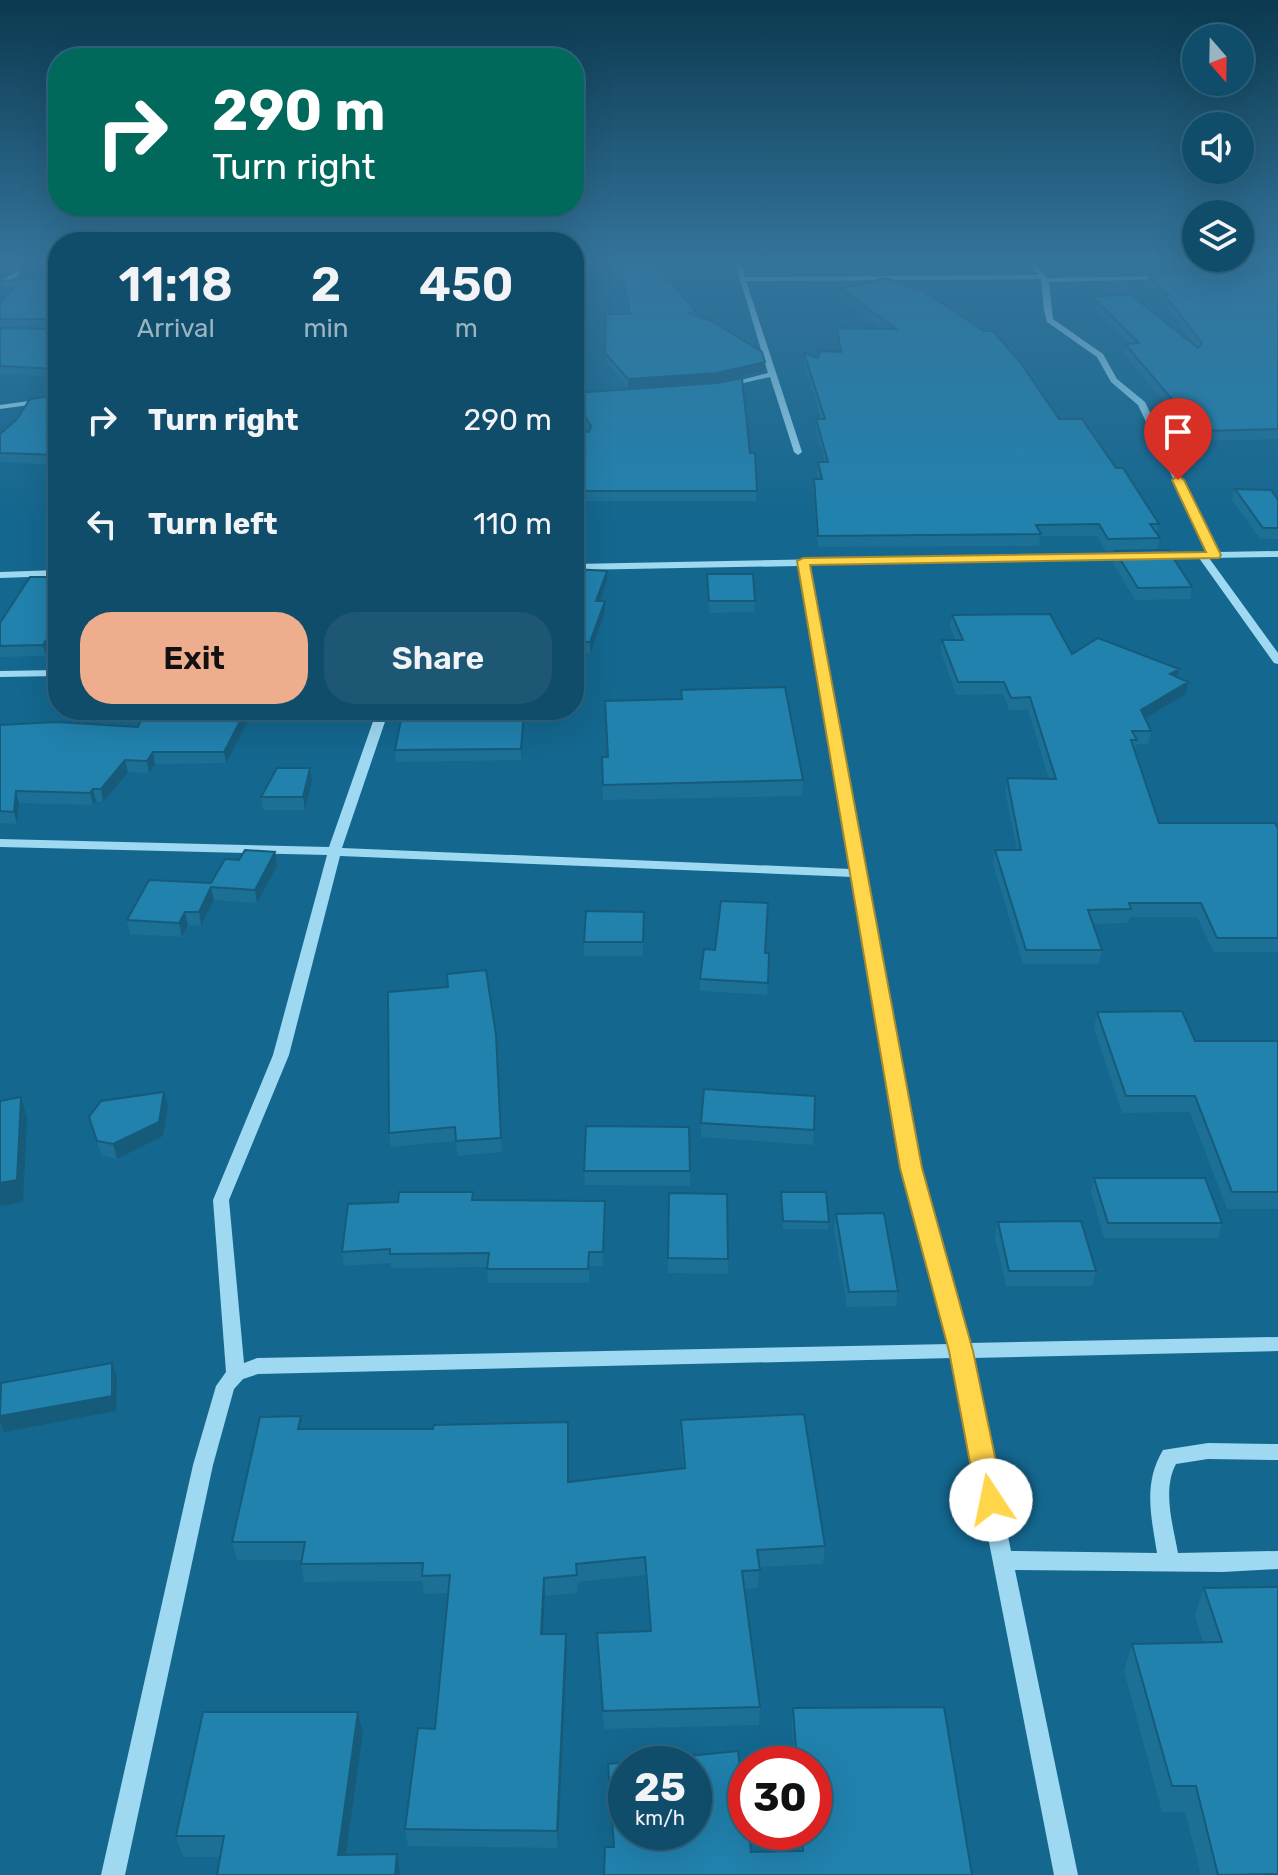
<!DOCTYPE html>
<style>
:root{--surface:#0f4d6b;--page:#1d5773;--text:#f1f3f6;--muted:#9bb4c1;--line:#2f647e;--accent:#eead8d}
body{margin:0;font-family:Rubik,sans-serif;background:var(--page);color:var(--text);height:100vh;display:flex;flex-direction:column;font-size:30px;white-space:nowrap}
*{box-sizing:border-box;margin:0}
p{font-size:26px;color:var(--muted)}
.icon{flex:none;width:44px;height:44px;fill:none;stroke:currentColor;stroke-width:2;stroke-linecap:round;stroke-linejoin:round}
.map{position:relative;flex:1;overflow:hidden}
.sheet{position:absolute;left:48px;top:232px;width:536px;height:488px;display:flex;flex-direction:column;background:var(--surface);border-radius:32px;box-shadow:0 8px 32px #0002,0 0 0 2px var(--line)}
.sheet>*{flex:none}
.banner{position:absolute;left:48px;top:48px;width:536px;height:168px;border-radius:32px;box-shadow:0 8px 32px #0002,0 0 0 2px var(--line);background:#00695c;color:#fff;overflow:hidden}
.needle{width:52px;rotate:160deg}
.buttons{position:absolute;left:1182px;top:24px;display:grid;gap:16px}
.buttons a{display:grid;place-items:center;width:72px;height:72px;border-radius:50%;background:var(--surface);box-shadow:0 8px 32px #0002,0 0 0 2px var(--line);font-size:40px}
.speed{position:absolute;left:608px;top:1746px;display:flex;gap:16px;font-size:40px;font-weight:700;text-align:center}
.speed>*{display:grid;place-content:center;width:104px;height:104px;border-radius:50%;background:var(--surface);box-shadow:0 8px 32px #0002,0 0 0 2px var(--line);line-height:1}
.speed small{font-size:20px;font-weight:400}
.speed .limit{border:12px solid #d22;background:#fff;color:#111}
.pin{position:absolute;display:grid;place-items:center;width:68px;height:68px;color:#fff;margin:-82px -34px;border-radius:50% 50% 50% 0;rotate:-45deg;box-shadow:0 0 8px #0007}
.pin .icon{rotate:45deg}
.me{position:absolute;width:88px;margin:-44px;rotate:349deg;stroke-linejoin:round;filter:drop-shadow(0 0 6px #0008)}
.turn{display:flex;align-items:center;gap:28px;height:168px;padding:0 32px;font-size:36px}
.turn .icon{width:104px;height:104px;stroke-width:2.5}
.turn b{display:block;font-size:56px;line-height:68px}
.eta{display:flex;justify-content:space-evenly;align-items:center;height:136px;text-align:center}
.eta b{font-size:48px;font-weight:600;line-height:56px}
.cta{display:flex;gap:16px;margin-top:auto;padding:16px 32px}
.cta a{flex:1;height:92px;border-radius:32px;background:var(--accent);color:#111;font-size:32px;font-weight:600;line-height:92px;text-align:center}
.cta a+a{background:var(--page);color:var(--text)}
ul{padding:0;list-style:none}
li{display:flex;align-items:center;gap:24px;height:104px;padding:0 32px}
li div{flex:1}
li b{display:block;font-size:30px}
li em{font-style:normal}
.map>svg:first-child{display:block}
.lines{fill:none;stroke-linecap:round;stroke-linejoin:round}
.minor{fill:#9ed8f1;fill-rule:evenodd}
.wall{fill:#1c7096}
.shaded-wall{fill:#175b7a}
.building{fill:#2182ae;stroke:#175b7a;stroke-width:2;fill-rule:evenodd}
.route{fill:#ffd54a;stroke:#a68a30;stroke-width:2}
</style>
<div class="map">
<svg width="1278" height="1875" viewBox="0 0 1278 1875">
<rect width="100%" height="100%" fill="#14678f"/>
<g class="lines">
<path class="minor" d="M39,259H46L0,286V281Z
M734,259H740L745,277L1039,275L1025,259H1031L1047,278L1168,276L1166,279L1049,282L1053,319L1103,354L1117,379L1145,402L1217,552L1278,551V557L1209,558L1278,653V664L1274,663L1199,558L1154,559L1149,556L1154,553L1208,552L1138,405L1111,382L1097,357L1047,322L1044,310L1041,279L746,281L802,452L798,455L794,452L770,377L726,387L722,385L768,373Z
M58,397V401L0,409V405Z
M574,417H577L589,437L588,439L581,437L574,426Z
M1134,553L1137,554V558L809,565L919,1168L968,1343L1278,1337V1351L972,1358L1011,1551L1157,1553C1151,1516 1143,1483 1163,1450L1208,1443L1278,1444V1460L1208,1459L1176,1464C1162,1490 1173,1525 1178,1553L1278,1551V1569L1223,1572L1015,1570L1078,1875H1054L953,1358L258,1374L243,1379L234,1389L213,1465L125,1875H101L193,1465L216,1386L226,1372L213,1200L273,1055L327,855L0,847V839L329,847L377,710H389L342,848L851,869L799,566L574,570V564ZM340,856L853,877L903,1168L950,1344L257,1358L244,1363L229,1200L289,1055Z
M58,570V576L0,578V572Z
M58,670V676L0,677V671Z"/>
</g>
<path class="wall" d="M606,259H729V262L660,269L696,311V316L765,362L764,371L717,382L628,388L606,361V314H628L621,278Z
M1130,259H1278V270L1140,273Z
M1278,271V439L1197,441L1123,353L1125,344H1129L1091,305L1092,296L1195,345L1163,303V300L1158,297L1147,282L1149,274Z
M58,277V377L0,374V328L56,329L57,327H0V303L6,296H0V281Z
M841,289L1059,419L1116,468L1159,524L1157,534L1160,538L1157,550L1106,551L1097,536H1040L1039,546L818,547L813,490L814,479H819L817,474L818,462H825L816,430V419H821L804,363V353L818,358L839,352L836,338L837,328L882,329L840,298Z
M58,393V465L0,462V434Z
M574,393L750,453L757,491L756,501H574V423L578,429L589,432L580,415H574Z
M1235,489L1278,500V539H1260L1232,500Z
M1115,551L1192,587L1190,599L1135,600L1113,563Z
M574,569L607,581L600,601L605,612L590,654L580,653L574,669Z
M707,574L755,601L754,612L709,613Z
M58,577V642H54L46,656L0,657V623Z
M952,615L1072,654L1177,677L1188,682L1186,694L1145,719L1151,731L1148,744H1136L1135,750L1159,823L1278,829V952H1214L1197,917H1130L1128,923L1093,924L1102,950L1099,964H1023L993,864L995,850H1017L1005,791L1007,778L1049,779L1028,710H1009L1003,694L956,695L941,652L942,640H956L950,627Z
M681,690L803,780L802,796L603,800L602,757H608L605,701L681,699Z
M146,710H254L226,763L155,764L149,773L128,772L103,802L96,801L93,805L19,803L17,824L0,823V725L138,727Z
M525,710L521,760L396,762L395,750Z
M310,768L312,781L305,810H263L261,797Z
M275,852L277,866L257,903L214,900L201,926L188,925L182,937L130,934L127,920L211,883L239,860Z
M644,912L643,956H584V942Z
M715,950L769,953L767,995L700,991V979Z
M1097,1012L1195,1041H1278V1209H1227L1190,1112L1122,1113L1094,1028Z
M496,1035L502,1152L457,1156L456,1141L391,1147L389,1133Z
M164,1092L168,1106L163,1136L117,1159L101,1155L89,1117Z
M701,1123L814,1130L813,1145L701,1137Z
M584,1171H690V1186L585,1185Z
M1094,1178L1222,1223L1218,1238H1104L1091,1193Z
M473,1192L474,1200L605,1214L603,1266H589V1283H488L487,1267L391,1268V1263L344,1266L342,1252L398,1202Z
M781,1192L829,1222L828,1229H783Z
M669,1193L728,1259V1274L668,1273Z
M836,1214L898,1291L896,1306L847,1307L834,1229Z
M998,1222L1096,1271L1092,1286H1006L995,1237Z
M681,1420L825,1546L823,1564L759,1567L758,1588L744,1589L760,1707L759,1725L604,1729L597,1633L650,1632L645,1575L577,1582L578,1593L545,1596L543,1634H566L567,1651L558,1848L408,1846L405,1829L435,1729L448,1593L424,1594L422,1581L304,1582L301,1564V1560H237L232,1542L303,1429L569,1440V1481L683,1468L680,1438Z
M1278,1587V1875H1201L1185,1812H1162L1124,1671L1132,1644L1203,1643L1195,1615L1204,1588Z
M793,1708L972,1875L613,1847L608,1764L751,1852L800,1851L799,1832H814V1764H794L792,1724Z
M358,1712L363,1733L346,1855L397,1854L400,1875H217L220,1857H183L176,1836Z"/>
<path class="shaded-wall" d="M18,259H33L0,278V269Z
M577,259H588L574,269V261Z
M687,259H729V262L654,270V262Z
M56,268L58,276L20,278L18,270Z
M765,362L764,371L717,382L628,388V379Z
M607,571V581L596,612V601Z
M605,601V612L590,654V642Z
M52,631L54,642L46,656L43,645Z
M580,642V653L574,669V657Z
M1179,669L1176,681L1170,674Z
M1188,682L1186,694L1138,723L1141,710Z
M246,710H254L226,763L224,752Z
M524,710H525L521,760V749Z
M153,752L155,764L149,773L147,761Z
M125,760L128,772L103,802L101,789Z
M310,768L312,781L305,810L303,797Z
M93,789L96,801L93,805L90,793Z
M16,791L19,803L17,824L14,812Z
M275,852L277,866L257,903L255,890Z
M211,887L214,900L201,926L199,912Z
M185,912L188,925L182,937L179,923Z
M164,1092L168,1106L163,1136L117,1159L113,1144Z
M21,1097L27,1118L23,1202L0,1206V1183Z
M112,1363L117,1378L116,1411L4,1432L0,1421V1416Z
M544,1578L545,1596L542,1652L541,1634Z
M566,1634L567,1651L558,1848L557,1831Z
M358,1712L363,1733L343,1875L338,1855Z
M397,1854L400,1874V1875H395Z"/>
<path class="building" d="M0,259H18L0,269Z
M38,259H58V275L56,268L18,270Z
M612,259H687L654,262L696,311L689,313L712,321L762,352L765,362L717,373L628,379L605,353L606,314H630L621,270Z
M1137,259H1278V262L1141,264Z
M1278,271V429L1199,431L1125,344L1139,343L1092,296L1131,295L1198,348L1202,343L1164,294H1170L1160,289L1149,274Z
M58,277V320L56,319H0V303L14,288H0V281Z
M886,278L923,291L984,331H993L1020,362L1059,419H1082L1116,468H1123L1159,524H1150L1160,538L1108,539L1099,524L1036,525L1041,534L818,536L814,479H822L818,462H828L816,419H825L804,353L818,358L820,351L841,352L837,328L896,329L841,289Z
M58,325V369L0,366V328L56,329Z
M742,378L750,453H755L757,491H574V423L578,429L589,432L591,426L579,406H574V393L717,383Z
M58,393V455L0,453V434L17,419L30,399L56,395Z
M1235,489L1271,490L1278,500V528H1263Z
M1168,550L1192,587L1138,588L1115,551Z
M574,569L607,571L596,601H605L590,642H580L574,657Z
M707,574H753L755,601H709Z
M30,577H58V630L52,631L43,645L0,646V623Z
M1050,614L1072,654L1098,638L1179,669L1170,674L1188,682L1141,710L1151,731H1132L1137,740H1131L1159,823H1275L1278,829V938H1217L1201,903H1129L1131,909L1088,910L1102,950H1026L995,850H1021L1007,778L1056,779L1030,697L1011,698L1004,682H958L942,640H963L952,615Z
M785,687L803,780L603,785L602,757H608L605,701L682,699L681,690Z
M146,710H246L224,752H153L147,761L125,760L101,789H93L90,793L16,791L14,812L0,811V725L56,722L138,727Z
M403,710H524L521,749L395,750Z
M277,768H310L303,797H261Z
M245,850L275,852L255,890L211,887L199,912H185L179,923L127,920L149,880L211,883L225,859L239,860Z
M721,901L768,903L765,953H769L768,983L700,979L704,949L715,950Z
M586,911L644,912L643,942H584Z
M486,970L496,1035L501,1138L456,1141L455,1127L389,1133L388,992L448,987L447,974Z
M1182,1011L1195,1041H1278V1192H1232L1195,1096H1126L1097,1012Z
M704,1089L815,1096L814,1130L701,1123Z
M164,1092L159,1122L113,1144L97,1141L89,1117L101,1101Z
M21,1097L17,1180L0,1183V1101Z
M586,1126L689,1127L690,1171H584Z
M1094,1178H1205L1222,1223H1108Z
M399,1192H473L472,1200L605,1201L603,1252H589L588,1269H487L489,1253L390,1254V1249L342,1252L348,1204L398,1202Z
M781,1192H826L829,1222L783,1221Z
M669,1193L727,1194L728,1259L668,1258Z
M884,1213L898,1291L849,1292L836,1214Z
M1081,1221L1096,1271H1009L998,1222Z
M112,1363V1396L0,1416L1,1383Z
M804,1414L825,1546L757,1550L760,1570L742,1571L760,1707L603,1711L597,1633L651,1631L645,1557L576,1564L577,1575L544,1578L541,1634H566L557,1831L405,1829L418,1728L435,1729L450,1575L422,1576L423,1563L301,1564L305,1542H232L260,1417L301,1416L298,1429H433L434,1425L568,1422V1482L685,1468L681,1420Z
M1278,1587V1874L1218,1875L1196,1786H1172L1132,1644L1222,1642L1204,1588Z
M944,1707L972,1875H604L605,1847H614L608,1764L738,1751L746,1811V1832H749L751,1852L803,1851L802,1832H814V1764H797L793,1708ZM626,1764H694V1832H626Z
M203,1712H358L338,1855L397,1854L395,1875H217L224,1836H176Z"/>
<linearGradient id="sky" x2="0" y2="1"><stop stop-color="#0b394f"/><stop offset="0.5" stop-color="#34749b"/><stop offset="1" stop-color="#34749b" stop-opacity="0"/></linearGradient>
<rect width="1278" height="521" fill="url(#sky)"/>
<path class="route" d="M1178,476L1184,480L1221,555L1219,558L810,565L922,1168L973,1351L1004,1500L1000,1508L991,1512L981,1508L977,1500L949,1351L900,1168L797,561L803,558L1206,552L1172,480Z"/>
</svg>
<div class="buttons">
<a><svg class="needle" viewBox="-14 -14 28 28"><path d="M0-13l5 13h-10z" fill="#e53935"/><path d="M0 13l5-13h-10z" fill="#9bb4c1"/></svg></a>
<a><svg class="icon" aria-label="sound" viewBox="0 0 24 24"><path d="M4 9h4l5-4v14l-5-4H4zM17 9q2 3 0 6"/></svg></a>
<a><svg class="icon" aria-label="layers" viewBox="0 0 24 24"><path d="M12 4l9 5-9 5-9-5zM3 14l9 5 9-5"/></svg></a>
</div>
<div class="speed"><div>25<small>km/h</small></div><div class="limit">30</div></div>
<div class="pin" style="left:1178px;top:480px;background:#d93025"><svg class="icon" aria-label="arrive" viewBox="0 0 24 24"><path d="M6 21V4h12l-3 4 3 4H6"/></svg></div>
<svg class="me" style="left:991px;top:1500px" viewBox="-20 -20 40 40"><circle r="19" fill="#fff"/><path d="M0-13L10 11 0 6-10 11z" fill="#ffd54a"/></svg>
<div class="banner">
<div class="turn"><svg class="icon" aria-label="right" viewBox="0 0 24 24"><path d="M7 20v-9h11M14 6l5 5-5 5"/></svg><div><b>290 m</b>Turn right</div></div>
</div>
<section class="sheet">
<div class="eta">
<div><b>11:18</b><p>Arrival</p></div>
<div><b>2</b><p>min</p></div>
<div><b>450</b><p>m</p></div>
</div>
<ul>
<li><svg class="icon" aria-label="right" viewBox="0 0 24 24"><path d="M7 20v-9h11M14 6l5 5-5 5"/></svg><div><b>Turn right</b></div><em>290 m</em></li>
<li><svg class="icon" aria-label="left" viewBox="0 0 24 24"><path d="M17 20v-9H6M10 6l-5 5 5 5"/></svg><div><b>Turn left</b></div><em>110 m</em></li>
</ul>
<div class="cta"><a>Exit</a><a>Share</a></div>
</section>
</div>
